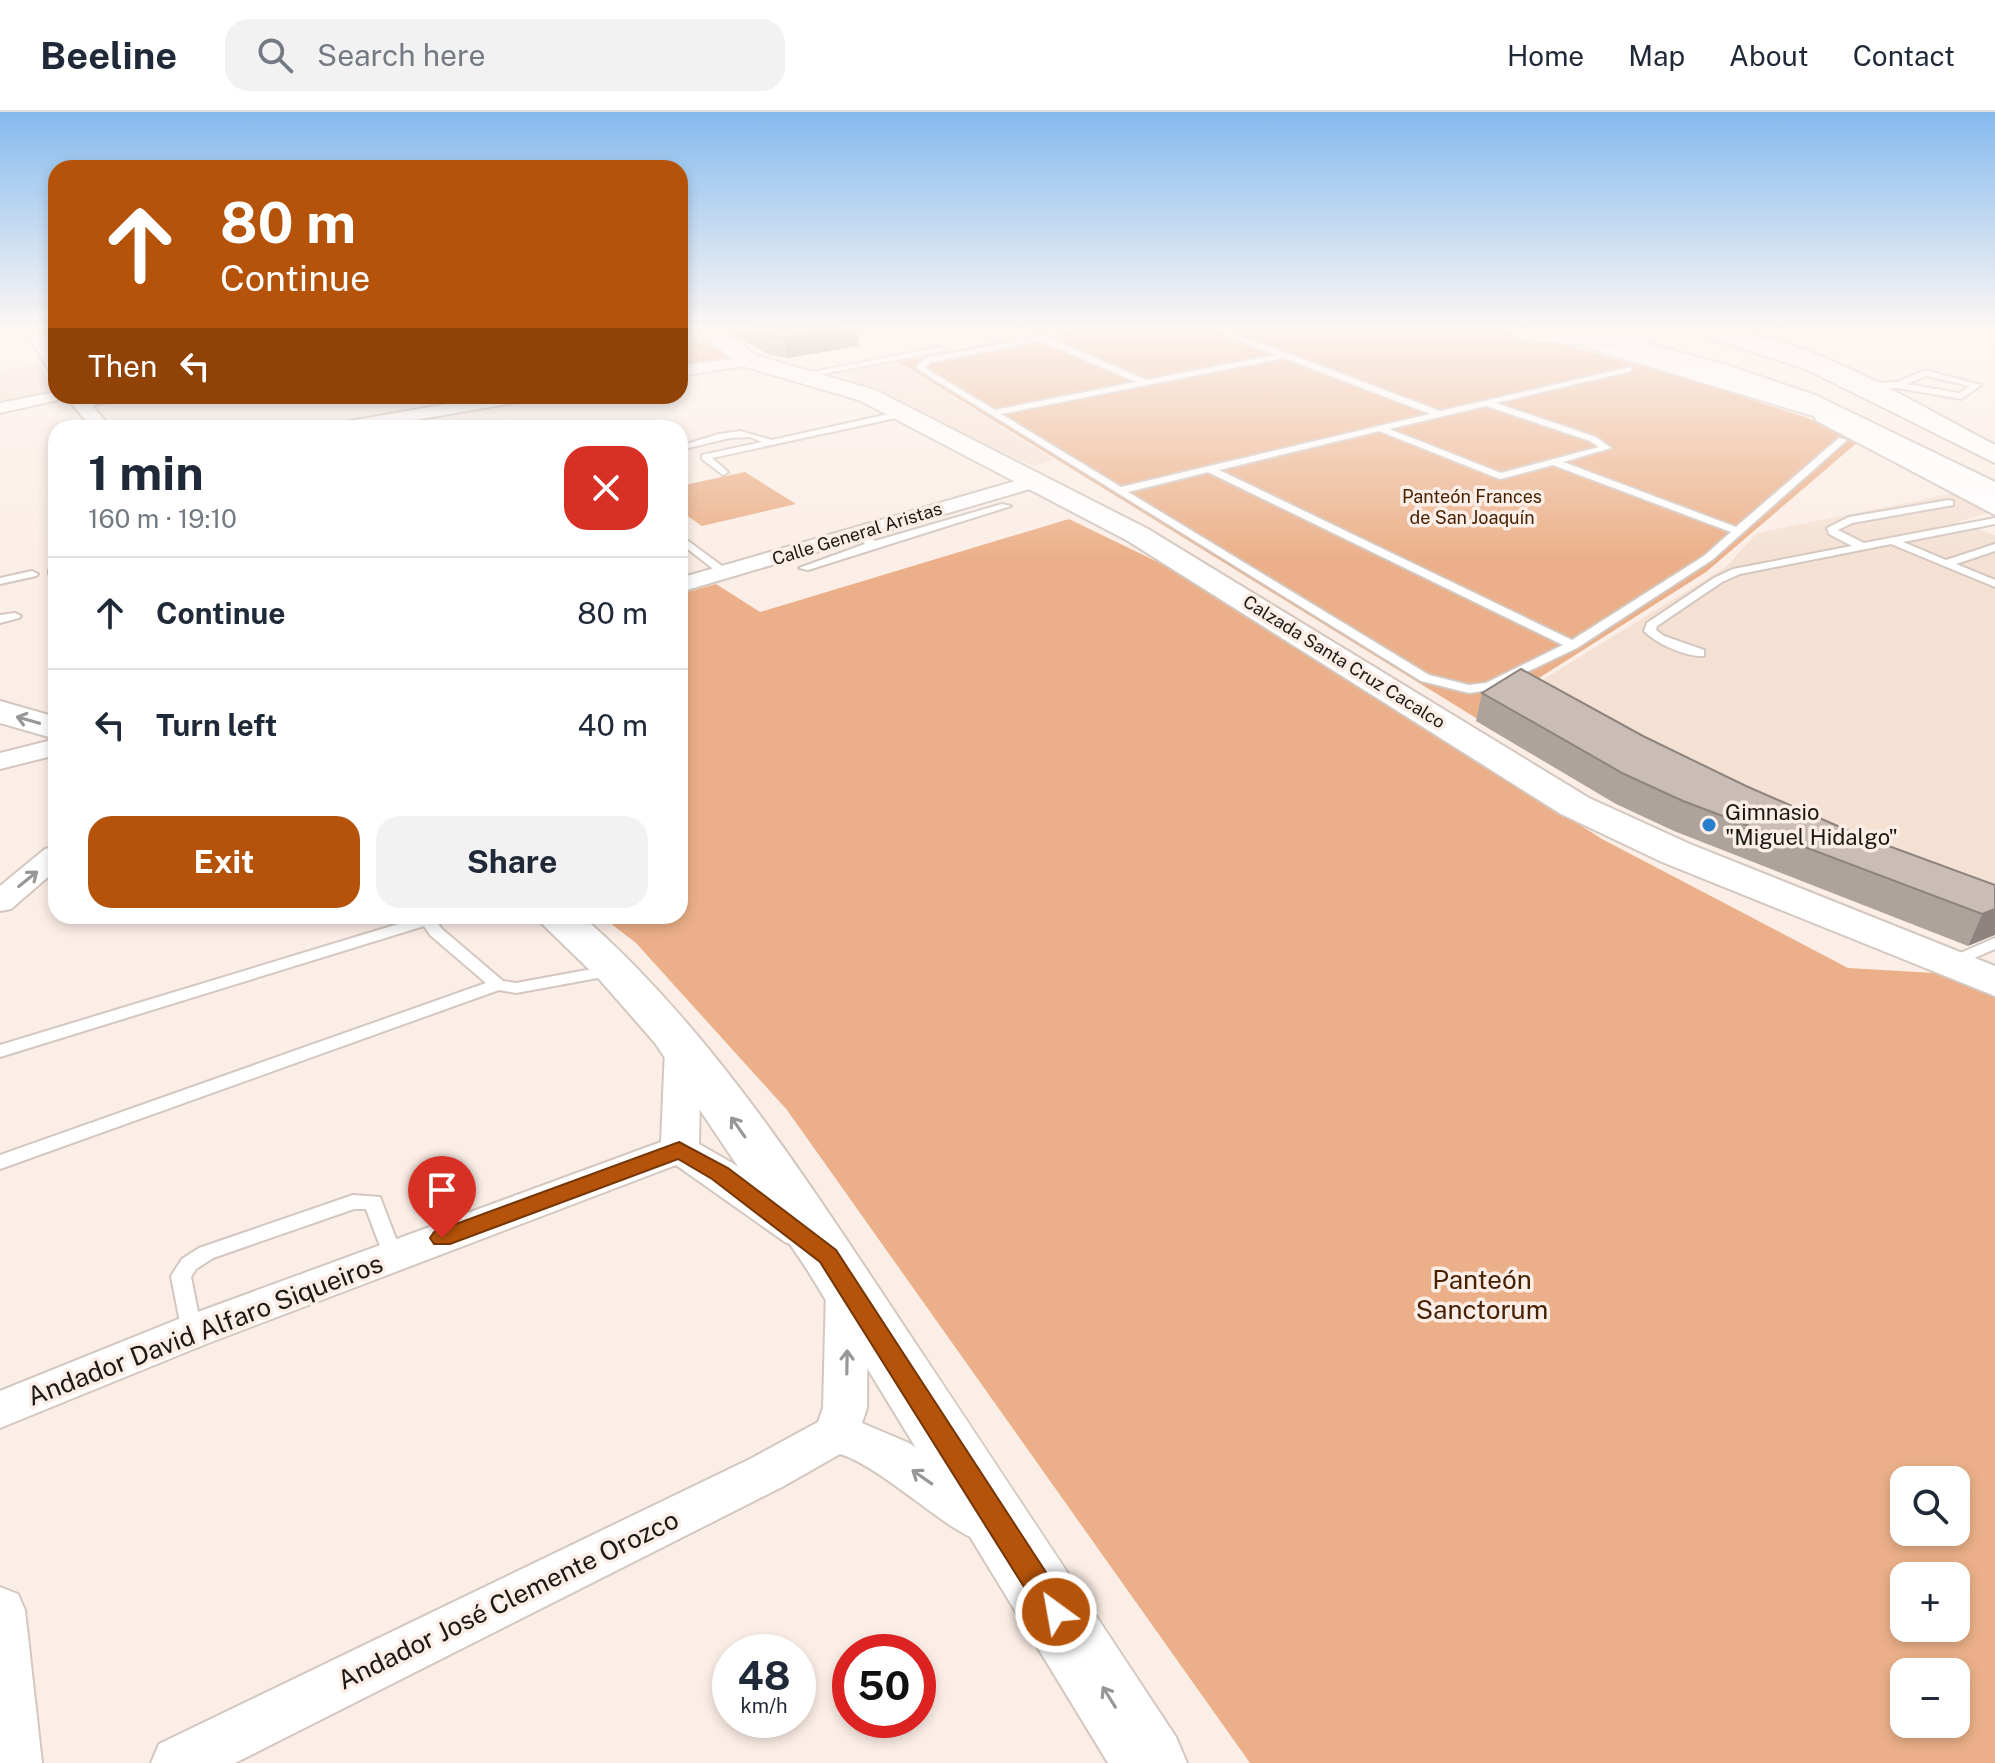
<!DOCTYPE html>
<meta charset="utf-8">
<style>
:root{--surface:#fff;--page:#f2f2f3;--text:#1f2937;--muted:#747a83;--line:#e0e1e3;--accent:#b45309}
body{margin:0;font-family:"Public Sans",sans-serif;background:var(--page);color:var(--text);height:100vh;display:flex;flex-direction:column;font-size:30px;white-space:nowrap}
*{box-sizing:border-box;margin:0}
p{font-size:26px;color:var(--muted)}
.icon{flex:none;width:44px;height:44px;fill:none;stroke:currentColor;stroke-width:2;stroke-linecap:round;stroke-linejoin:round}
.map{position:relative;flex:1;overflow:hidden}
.panel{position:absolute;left:48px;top:308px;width:640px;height:504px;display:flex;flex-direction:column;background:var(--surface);border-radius:24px;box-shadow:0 4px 12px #0003}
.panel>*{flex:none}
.hud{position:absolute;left:48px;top:48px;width:640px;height:244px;border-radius:24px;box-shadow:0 4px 12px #0003;background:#b45309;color:#fff;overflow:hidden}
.fabs{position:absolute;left:1890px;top:1354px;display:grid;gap:16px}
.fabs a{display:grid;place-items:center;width:80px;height:80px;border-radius:16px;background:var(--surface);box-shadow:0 4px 12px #0003;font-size:40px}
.speed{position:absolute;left:712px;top:1522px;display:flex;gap:16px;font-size:40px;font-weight:700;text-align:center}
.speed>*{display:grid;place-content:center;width:104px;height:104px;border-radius:50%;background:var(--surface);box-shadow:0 4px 12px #0003;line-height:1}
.speed small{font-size:20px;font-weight:400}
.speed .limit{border:12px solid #d22;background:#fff;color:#111}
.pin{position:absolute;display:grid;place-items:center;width:68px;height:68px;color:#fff;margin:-82px -34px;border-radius:50% 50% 50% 0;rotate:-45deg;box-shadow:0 0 8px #0007}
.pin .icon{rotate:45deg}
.me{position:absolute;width:88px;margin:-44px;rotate:328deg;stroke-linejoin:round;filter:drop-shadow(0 0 6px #0008)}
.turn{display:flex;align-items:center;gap:28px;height:168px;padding:0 40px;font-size:36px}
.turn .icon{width:104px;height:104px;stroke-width:2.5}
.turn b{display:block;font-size:56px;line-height:68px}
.then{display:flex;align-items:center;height:76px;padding:0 40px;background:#0003;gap:16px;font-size:30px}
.round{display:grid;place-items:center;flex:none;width:84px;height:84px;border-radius:24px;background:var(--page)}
.headline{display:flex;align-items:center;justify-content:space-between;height:136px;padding:0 40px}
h1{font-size:48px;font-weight:700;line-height:60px}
.action{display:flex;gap:16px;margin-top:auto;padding:16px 40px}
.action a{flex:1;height:92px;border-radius:24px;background:var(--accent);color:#fff;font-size:32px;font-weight:700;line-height:92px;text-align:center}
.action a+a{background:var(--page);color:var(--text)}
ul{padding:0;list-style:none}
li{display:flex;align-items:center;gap:24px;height:112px;padding:0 40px;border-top:2px solid var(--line)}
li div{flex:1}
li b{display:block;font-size:30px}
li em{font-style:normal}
header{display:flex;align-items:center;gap:48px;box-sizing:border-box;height:112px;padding:0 40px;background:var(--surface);border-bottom:2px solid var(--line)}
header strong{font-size:38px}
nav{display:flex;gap:44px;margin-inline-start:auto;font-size:28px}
.search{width:560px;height:72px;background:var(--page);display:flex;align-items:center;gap:20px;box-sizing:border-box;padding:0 28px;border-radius:24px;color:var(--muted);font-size:30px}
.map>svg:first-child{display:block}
.built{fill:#f5e1d4}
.green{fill:#ebb089;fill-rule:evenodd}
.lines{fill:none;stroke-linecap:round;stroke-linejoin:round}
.lane-casing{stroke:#d3c7bf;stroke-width:4}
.street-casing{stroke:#d3c7bf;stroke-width:4}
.secondary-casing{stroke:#d3c7bf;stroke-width:4}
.highway-casing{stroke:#d3c7bf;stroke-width:4}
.lane{fill:#fff;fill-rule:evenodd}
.street{fill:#fff;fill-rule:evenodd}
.secondary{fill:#fff;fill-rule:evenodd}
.highway{fill:#fff;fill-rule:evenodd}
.highway-bridge-casing{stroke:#d3c7bf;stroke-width:26;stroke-linecap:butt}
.highway-bridge{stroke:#fff;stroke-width:24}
.wall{fill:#ada39c}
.shaded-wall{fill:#8d847f}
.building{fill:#c9bdb5;stroke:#8d847f;stroke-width:2}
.oneway{stroke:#999796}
.route{fill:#b45309;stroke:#753606;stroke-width:2}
.poi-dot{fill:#277fcd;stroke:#fbeee6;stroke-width:3}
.labels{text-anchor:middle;stroke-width:7;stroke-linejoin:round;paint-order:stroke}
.far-park-label{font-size:18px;fill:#482102;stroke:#fbeee6}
.far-street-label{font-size:18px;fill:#1c1815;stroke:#fbeee6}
.poi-label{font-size:22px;fill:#1c1815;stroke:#fbeee6;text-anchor:start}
.near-park-label{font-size:26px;fill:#482102;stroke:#fbeee6}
.near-street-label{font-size:26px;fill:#1c1815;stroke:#fbeee6}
</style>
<header>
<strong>Beeline</strong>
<div class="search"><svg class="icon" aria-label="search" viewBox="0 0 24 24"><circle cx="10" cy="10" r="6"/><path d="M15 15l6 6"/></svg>Search here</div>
<nav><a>Home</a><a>Map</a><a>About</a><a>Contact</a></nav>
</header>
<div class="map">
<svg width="1995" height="1651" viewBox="0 0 1995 1651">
<rect width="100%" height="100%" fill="#fbeee6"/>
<path class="built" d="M898,250L1054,348L1033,354L837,261Z
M39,252L56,282L0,295V258Z
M1955,381L1991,400L1957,410L1995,423V803L1518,583L1726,455L1757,421Z"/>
<path class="green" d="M680,216H681L733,246L680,255Z
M1031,216H1483L1524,222L1681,265L1823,311L1859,329L1706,460L1476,606L899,250L1036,225L1023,218Z
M745,360L796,392L702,414L680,399V374Z
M1069,407L1199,470L1602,727L1848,856L1952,862L1995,879V1651H1250L787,998L636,831L601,804H680V482L716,472L760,500ZM1904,1368H1956V1420H1904ZM1904,1464H1956V1516H1904ZM1904,1560H1956V1612H1904Z"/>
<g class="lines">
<defs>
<path id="lane" d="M983,216H994L1009,225L988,230V226L997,224Z
M1062,216H1074L1049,226L1146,268L1276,243L1208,216H1220L1440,299L1631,255V259L1496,291L1596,325L1611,336L1563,350L1736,415L1839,326L1847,328L1712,448L1577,536L1489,578L1469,581L1421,569L916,256L925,246L1033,226ZM1041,229L1136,270L995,298L925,256L931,250ZM1284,246L1430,302L1121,375L1001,302ZM1486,294L1590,329L1599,335L1501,361L1389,317ZM1379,319L1500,367L1553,353L1731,420L1704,444L1572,528L1219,358ZM1208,360L1563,533L1486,571L1469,573L1429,563L1128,380Z
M941,235L944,239L801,266L797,263Z
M1925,258L1981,273L1961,287L1898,276L1864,277L1860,274L1864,271L1897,270ZM1926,264L1970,274L1959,281L1907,272Z
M902,299L905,300V304L712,346L728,360L723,363L702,347V343L762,330L750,325L730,326L688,336L683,333L719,322L740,319L772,328Z
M1949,388L1953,389V393L1852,411L1838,418L1864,431L1995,406V412L1903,430L1946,448L1995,432V439L1956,452L1995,468V475L1891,432L1740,462L1722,470L1657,514L1656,518L1664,524L1704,538V544C1686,545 1657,532 1644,519L1647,511L1714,466L1733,457L1852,434L1829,422L1827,416L1849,405Z
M1002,392L1011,394L808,458L799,456L865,432L861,427L862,425H870L875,429Z
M680,423L729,459V463H721L680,431Z
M56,456V463L49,462V458Z
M32,459L38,462L36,464L0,472V466Z
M15,501L21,504L19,506L0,511V503Z
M416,804H432L442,817L503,869L516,871L614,853L622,858L614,863L516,881L499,878L0,1057V1043L486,871L430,823L424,814L0,945V933L418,806Z
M1995,826V837L1956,854H1944L1942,851L1944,848Z
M353,1083L380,1085L403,1145L400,1150L393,1153L386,1150L366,1097H354L213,1146L196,1157L191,1165L202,1220L199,1226L191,1228L183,1226L171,1164L182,1147L199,1136Z"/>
<path id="street" d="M24,216H40L56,243V261L50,260Z
M1558,217L1684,251L1825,299L1816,304L1810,303L1552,225V219Z
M750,244L756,246V252L680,264V254Z
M56,280V284H125L122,288L92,293L111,316H92L67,286L0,301V291Z
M494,284H533L524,289L369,316H329L338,311Z
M1033,364L1040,366L1043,370L1040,374L680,480V466Z
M56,627V643L0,657V641Z
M56,734V758L11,797L0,799V774L45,737Z
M683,926L695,929L701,937L699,1032L734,1052L813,1110L819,1120L813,1130L799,1135L785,1130L676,1053L206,1232L0,1316V1279L176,1208L661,1030L665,937L671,929Z
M847,1162L862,1167L868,1178L867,1296L862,1311L909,1331L996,1391L1003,1406L996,1421C991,1423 983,1427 978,1427C954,1425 881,1354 840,1342L782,1375L235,1651H151L159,1632L750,1347L818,1310L823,1296L826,1178L832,1167Z
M0,1475L18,1482L25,1498L42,1651H0Z"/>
<path id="secondary" d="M693,216H717L758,244L875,278L1148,417L1589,686L1690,732L1995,854V884L1662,750L1561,702L1128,429L859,288L742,254Z
M1693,216C1800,216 1902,285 1995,333V351L1808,258L1695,221Z
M1826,297L1995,384V403L1817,309L1814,304L1817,299Z
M0,589L56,605V627L0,611Z
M534,804H582C712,918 807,1068 902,1211C994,1349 1085,1487 1176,1625L1187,1651H1108L808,1159L655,931L599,867Z"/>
<path id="highway" d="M1556,216H1591L1726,253L1815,283L1995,370V389L1799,293L1710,263L1558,221Z"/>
</defs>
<use href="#lane" class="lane-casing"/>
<use href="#street" class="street-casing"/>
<use href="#secondary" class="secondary-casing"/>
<use href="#highway" class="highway-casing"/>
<use href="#lane" class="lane"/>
<use href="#street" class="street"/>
<use href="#secondary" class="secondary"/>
<use href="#highway" class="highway"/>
<defs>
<path id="highway-bridge" d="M1523,216L1595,221L1659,216"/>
</defs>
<use href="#highway-bridge" class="highway-bridge-casing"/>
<use href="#highway-bridge" class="highway-bridge"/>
</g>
<path class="wall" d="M722,216H842L858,234L787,246L769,243Z
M1482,581L1643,624L1746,674L1856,722L1995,773L1968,834L1674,719L1616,692L1476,609Z"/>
<path class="shaded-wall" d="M842,216H857L858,234L787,246L785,226Z
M1995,797V823L1968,834L1982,802Z"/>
<path class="building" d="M755,216H842L785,226L767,223Z
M1521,557L1643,624L1746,674L1856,722L1995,773V797L1982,802L1683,689L1624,662L1482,581Z"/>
<defs><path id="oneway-shaft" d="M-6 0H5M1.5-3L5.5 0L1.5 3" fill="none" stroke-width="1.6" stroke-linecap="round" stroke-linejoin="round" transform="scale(2)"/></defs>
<g class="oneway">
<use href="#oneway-shaft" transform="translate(28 608) rotate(-164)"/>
<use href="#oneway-shaft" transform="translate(28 767) rotate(-39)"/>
<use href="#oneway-shaft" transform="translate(738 1015) rotate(-125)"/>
<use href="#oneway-shaft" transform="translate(847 1250) rotate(-89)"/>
<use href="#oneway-shaft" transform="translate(922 1365) rotate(-145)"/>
<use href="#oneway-shaft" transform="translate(1109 1585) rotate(-122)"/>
</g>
<linearGradient id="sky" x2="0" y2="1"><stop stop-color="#85baee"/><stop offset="0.48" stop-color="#fdf7f4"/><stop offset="1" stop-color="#fdf7f4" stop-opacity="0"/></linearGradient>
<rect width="1995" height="447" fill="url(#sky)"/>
<path class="route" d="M679,1030L728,1056L836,1138L1066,1491L1070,1500L1066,1510L1056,1514L1046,1510L820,1150L712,1067L678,1047L450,1132H434L430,1126L434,1120Z"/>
<circle class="poi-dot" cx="1709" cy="713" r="8"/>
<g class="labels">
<g class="far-park-label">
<text x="1472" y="391">Panteón Frances<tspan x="1472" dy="21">de San Joaquín</tspan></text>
</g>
<g class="far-street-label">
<text transform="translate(857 422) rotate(-17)" y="6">Calle General Aristas</text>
<text transform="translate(1344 550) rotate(32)" y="6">Calzada Santa Cruz Cacalco</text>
</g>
<g class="poi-label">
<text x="1725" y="708">Gimnasio<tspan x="1725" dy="25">"Miguel Hidalgo"</tspan></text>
</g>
<g class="near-park-label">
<text x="1482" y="1177">Panteón<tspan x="1482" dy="30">Sanctorum</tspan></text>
</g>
<g class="near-street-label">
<text transform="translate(205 1218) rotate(-21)" y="9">Andador David Alfaro Siqueiros</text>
<text transform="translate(508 1488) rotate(-26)" y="9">Andador José Clemente Orozco</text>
</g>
</g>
</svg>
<div class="fabs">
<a><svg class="icon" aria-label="search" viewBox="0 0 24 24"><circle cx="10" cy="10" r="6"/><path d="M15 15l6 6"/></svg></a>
<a>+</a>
<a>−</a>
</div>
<div class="speed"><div>48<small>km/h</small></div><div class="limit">50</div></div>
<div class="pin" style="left:442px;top:1126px;background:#d93025"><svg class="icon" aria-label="arrive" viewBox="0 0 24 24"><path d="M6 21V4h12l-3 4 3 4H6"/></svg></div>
<svg class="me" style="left:1056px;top:1500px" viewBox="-20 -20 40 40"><circle r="17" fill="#b45309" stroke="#fff" stroke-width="3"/><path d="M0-11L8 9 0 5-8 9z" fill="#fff"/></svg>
<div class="hud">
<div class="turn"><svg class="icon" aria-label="ahead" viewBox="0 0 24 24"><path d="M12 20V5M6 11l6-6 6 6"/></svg><div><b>80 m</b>Continue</div></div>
<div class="then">Then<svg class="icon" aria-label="left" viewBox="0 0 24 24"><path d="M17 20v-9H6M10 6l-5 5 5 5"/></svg></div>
</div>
<section class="panel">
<div class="headline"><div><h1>1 min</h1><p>160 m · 19:10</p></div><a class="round" style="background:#d93025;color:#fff"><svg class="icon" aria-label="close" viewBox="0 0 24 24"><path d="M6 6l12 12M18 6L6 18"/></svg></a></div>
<ul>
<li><svg class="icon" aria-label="ahead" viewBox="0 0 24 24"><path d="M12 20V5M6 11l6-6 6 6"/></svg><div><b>Continue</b></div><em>80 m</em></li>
<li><svg class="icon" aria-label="left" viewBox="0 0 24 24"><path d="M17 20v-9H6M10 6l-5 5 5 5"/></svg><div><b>Turn left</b></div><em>40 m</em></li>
</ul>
<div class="action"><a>Exit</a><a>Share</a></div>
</section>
</div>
